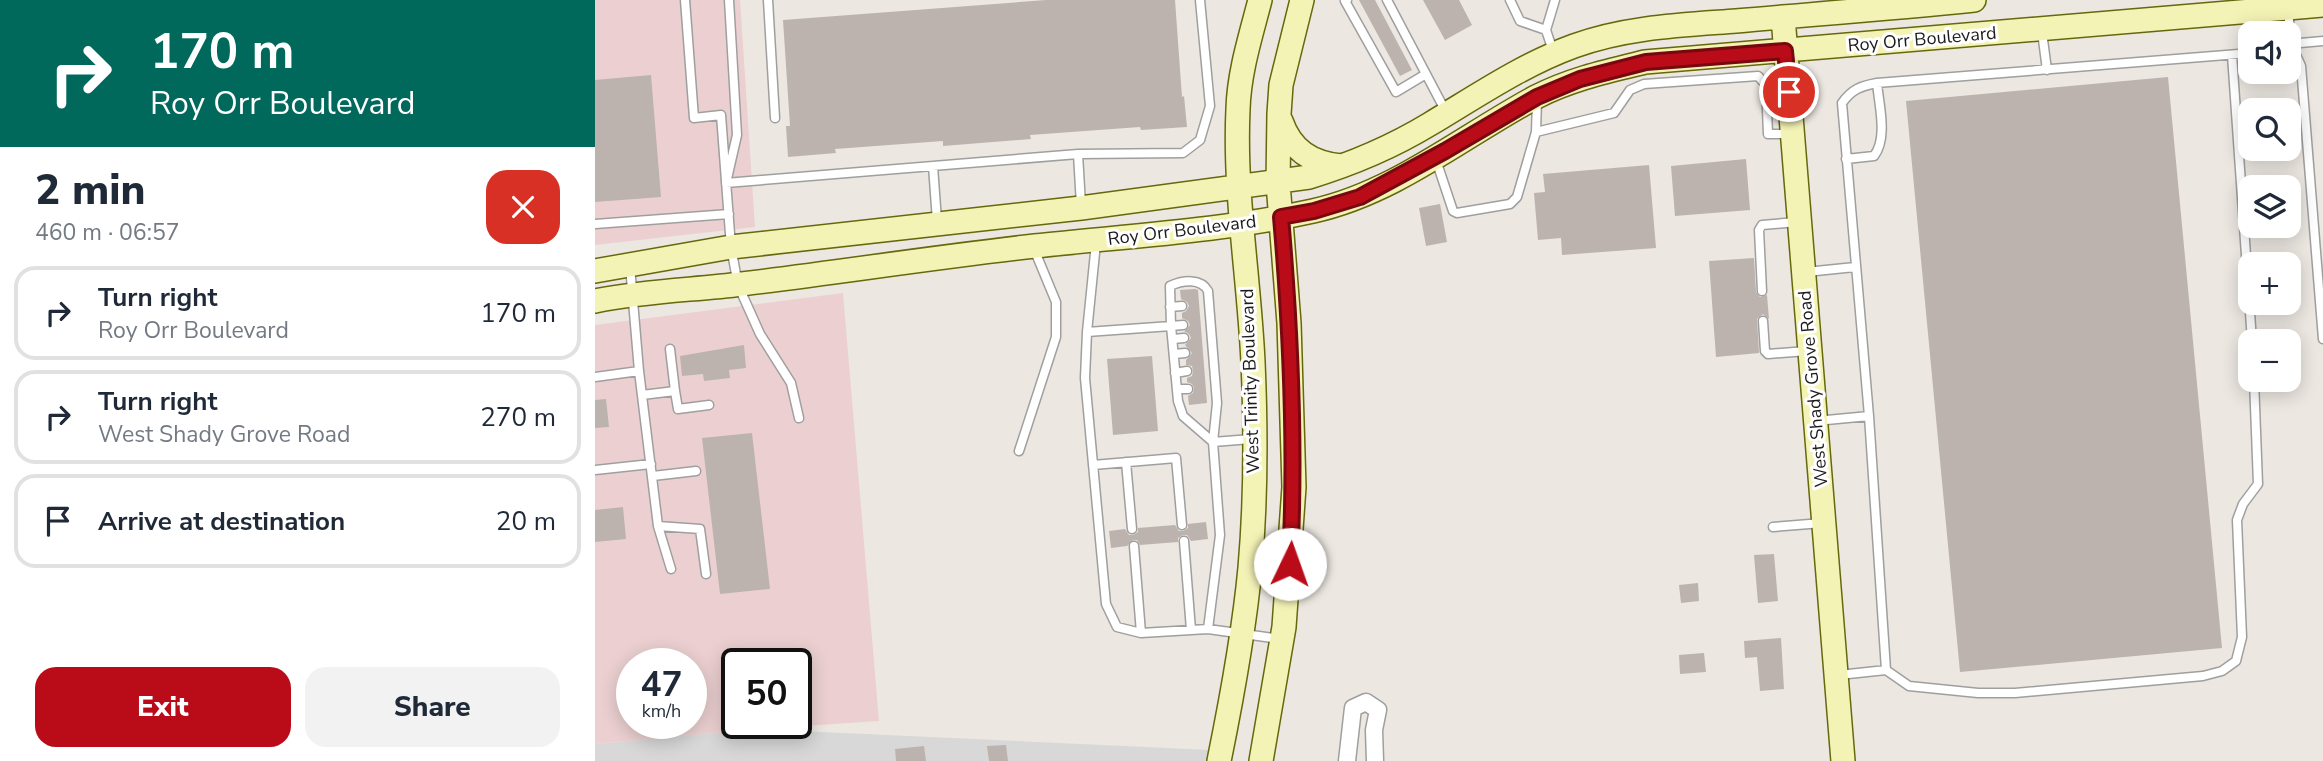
<!DOCTYPE html>
<meta charset="utf-8">
<style>
:root{--surface:#fff;--page:#f2f2f3;--text:#1f2937;--muted:#747a83;--line:#e0e1e3;--accent:#b90c18}
body{margin:0;font-family:"Nunito Sans",sans-serif;background:var(--page);color:var(--text);height:100vh;display:flex;flex-direction:column;font-size:26px;white-space:nowrap}
*{box-sizing:border-box;margin:0}
p{font-size:23px;color:var(--muted)}
.icon{flex:none;width:38px;height:38px;fill:none;stroke:currentColor;stroke-width:2;stroke-linecap:round;stroke-linejoin:round}
.map{position:relative;flex:1;overflow:hidden}
.details{display:flex;flex-direction:column;background:var(--surface);width:595px}
.details>*{flex:none}
.guide{background:#00695c;color:#fff;overflow:hidden}
.controls{position:absolute;left:1643px;top:21px;display:grid;gap:14px}
.controls a{display:grid;place-items:center;width:63px;height:63px;border-radius:14px;background:var(--surface);box-shadow:0 4px 18px #0003;font-size:35px}
.speed{position:absolute;left:21px;top:648px;display:flex;gap:14px;font-size:35px;font-weight:700;text-align:center}
.speed>*{display:grid;place-content:center;width:91px;height:91px;border-radius:50%;background:var(--surface);box-shadow:0 4px 18px #0003;line-height:1}
.speed small{font-size:18px;font-weight:400}
.speed .limit{border:4px solid #111;border-radius:10px;background:#fff;color:#111}
.pin{position:absolute;display:grid;place-items:center;width:60px;height:60px;color:#fff;margin:-30px;border:4px solid #fff;border-radius:50%;box-shadow:0 2px 7px #0007}
.me{position:absolute;width:77px;margin:-38px;rotate:3deg;stroke-linejoin:round;filter:drop-shadow(0 0 5px #0008)}
.turn{display:flex;align-items:center;gap:24px;height:147px;padding:0 35px;font-size:32px}
.turn .icon{width:91px;height:91px;stroke-width:2.5}
.turn b{display:block;font-size:49px;line-height:60px}
.round{display:grid;place-items:center;flex:none;width:74px;height:74px;border-radius:21px;background:var(--page)}
.headline{display:flex;align-items:center;justify-content:space-between;height:119px;padding:0 35px}
h1{font-size:42px;font-weight:800;line-height:52px}
.cta{display:flex;gap:14px;margin-top:auto;padding:14px 35px}
.cta a{flex:1;height:80px;border-radius:21px;background:var(--accent);color:#fff;font-size:28px;font-weight:800;line-height:80px;text-align:center}
.cta a+a{background:var(--page);color:var(--text)}
ul{padding:0;list-style:none}
li{display:flex;align-items:center;gap:21px;height:94px;margin:0 14px 10px;padding:0 21px;border:4px solid var(--line);border-radius:21px}
li div{flex:1}
li b{display:block;font-size:26px}
li em{font-style:normal}
main{display:flex;flex:1;min-height:0}
.map>svg:first-child{display:block}
.residential{fill:#d9d8d8}
.commercial{fill:#ecd0d1;fill-rule:evenodd}
.building{fill:#bcb3ae}
.lines{fill:none;stroke-linecap:round;stroke-linejoin:round}
.service-casing{stroke:#9f9f9f;stroke-width:11}
.minor-casing{stroke:#9f9f9f;stroke-width:19}
.secondary-casing{stroke:#65680b;stroke-width:26}
.service{stroke:#fff;stroke-width:8}
.minor{stroke:#fff;stroke-width:16}
.secondary{stroke:#f4f3b6;stroke-width:23}
.route-casing{stroke:#780810;stroke-width:18}
.route{stroke:#b90c18;stroke-width:12}
.labels{text-anchor:middle;stroke-width:6;stroke-linejoin:round;paint-order:stroke}
.street-label{font-size:18px;fill:#1b1b1b;stroke:#fff}
</style>
<main>
<section class="details">
<div class="guide">
<div class="turn"><svg class="icon" aria-label="right" viewBox="0 0 24 24"><path d="M7 20v-9h11M14 6l5 5-5 5"/></svg><div><b>170 m</b>Roy Orr Boulevard</div></div>
</div>
<div class="headline"><div><h1>2 min</h1><p>460 m · 06:57</p></div><a class="round" style="background:#d93025;color:#fff"><svg class="icon" aria-label="close" viewBox="0 0 24 24"><path d="M6 6l12 12M18 6L6 18"/></svg></a></div>
<ul>
<li><svg class="icon" aria-label="right" viewBox="0 0 24 24"><path d="M7 20v-9h11M14 6l5 5-5 5"/></svg><div><b>Turn right</b><p>Roy Orr Boulevard</p></div><em>170 m</em></li>
<li><svg class="icon" aria-label="right" viewBox="0 0 24 24"><path d="M7 20v-9h11M14 6l5 5-5 5"/></svg><div><b>Turn right</b><p>West Shady Grove Road</p></div><em>270 m</em></li>
<li><svg class="icon" aria-label="arrive" viewBox="0 0 24 24"><path d="M6 21V4h12l-3 4 3 4H6"/></svg><div><b>Arrive at destination</b></div><em>20 m</em></li>
</ul>
<div class="cta"><a>Exit</a><a>Share</a></div>
</section>
<div class="map">
<svg width="1728" height="761" viewBox="0 0 1728 761">
<rect width="100%" height="100%" fill="#ece7e1"/>
<path class="residential" d="M162,729L615,750L613,761H0V744Z"/>
<path class="commercial" d="M0,0H145L160,227L0,245Z
M248,293L284,721L162,729L0,744V325ZM37,663H96V723H37ZM142,663H201V723H142Z"/>
<path class="building" d="M451,0H580L587,97L589,96L592,127L546,130L545,127L435,135L436,139L348,146V141L240,149L241,153L193,157L191,126H195L188,20Z
M764,0H780L817,70L805,76Z
M828,0H864L877,25L850,40Z
M56,75L66,197L0,202V80Z
M1573,77L1627,648L1365,672L1311,101Z
M1151,159L1155,210L1080,216L1076,166Z
M1054,165L1061,248L967,255L966,238L943,240L939,193L950,192L948,174Z
M845,204L852,242L831,246L824,208Z
M1159,258L1161,292L1165,297L1172,295L1174,319L1168,314L1162,319L1164,353L1121,357L1114,261Z
M600,289L603,290L612,403L594,405L593,396L598,393L599,388L597,384L592,382V378L597,376L598,371L597,366L591,365V360L597,353L590,345L596,338L594,334L589,331L595,325L593,321L587,318V313L591,311L594,306L592,302L586,299L585,290Z
M149,345L151,368L134,370L135,378L109,381L108,374L87,376L85,356Z
M557,356L563,431L518,435L512,359Z
M11,399L14,427L0,428V400Z
M157,433L175,589L125,594L107,438Z
M28,507L31,539L0,542V510Z
M611,522L613,539L596,541L592,535H588L583,538V542L545,545L542,540H538L532,546L516,548L514,531L530,529L534,535H538L543,532V528L580,525L584,531H588L593,528V524Z
M1179,554L1183,601L1163,603L1159,555Z
M1103,583L1104,601L1086,603L1084,585Z
M1186,638L1189,689L1165,691L1162,657L1150,658L1149,641Z
M1109,653L1111,672L1085,674L1084,655Z
M411,745L413,761H394L392,746Z
M329,746L331,761H301L300,749Z"/>
<g class="lines">
<defs>
<path id="service" d="M90,0L99,118L126,115L136,247L143,285L165,334L196,383L204,418
M134,0L142,135L131,183L483,154
M173,0L180,118
M752,0L750,1L801,92L831,74
M792,0L851,112
M915,0L925,21L951,30
M1693,9L1696,44L1706,66L1728,339
M1447,32L1452,70
M1694,44L1728,41
M958,51L951,30L960,0
M1637,55L1657,341
M941,132L1019,113L1035,90L1049,84L1163,76L1171,85L1173,134H1196
M1251,159L1279,156C1293,138 1284,105 1282,83
M841,160L858,211L862,213L915,204L922,197L941,132L942,100
M338,166L342,221
M486,205L483,154L588,153L605,140L615,106L605,0
M0,224L134,214
M501,243L492,332L576,326L583,401L588,416L618,442
M35,266L44,371L63,526L76,569
M1211,272L1260,267
M1167,291L1164,230L1167,225L1202,222
M575,307L587,306
M1168,321L1170,351L1173,354L1212,351
M588,325L576,326L575,286C588,280 606,278 613,291L622,403L618,442
M492,332L490,378L511,604L522,627L546,633L613,629
M578,339L589,338
M579,354L590,353
M580,373L592,371
M0,377L44,371
M582,389H593
M80,391L83,409L114,405
M47,395L80,391L75,349
M1221,421L1274,416
M656,439L618,442L625,535L613,629L685,639
M424,451L461,337V302L439,249
M531,462L537,529
M498,465L581,458L587,525
M0,470L56,464
M58,476L101,471
M63,526L105,529L111,574
M1178,527L1227,523
M589,541L596,630
M539,546L546,633
M1291,670L1274,416L1247,103C1257,89 1266,86 1282,83L1656,53
M1244,675L1291,670L1314,686L1383,693H1420L1608,676L1627,671L1641,661L1647,637L1642,520L1648,504L1663,484L1659,380"/>
<path id="minor" d="M752,761L758,708L771,702L783,710L779,730L780,761"/>
<path id="secondary" d="M1188,17L1248,761
M686,121C696,150 716,163 746,166
M0,271L136,247L486,208L714,177C757,164 797,147 835,124C882,96 927,65 979,46C1031,27 1087,25 1141,21C1221,14 1300,8 1379,0
M0,301C49,291 98,290 147,284C245,272 342,257 440,246C533,236 627,231 718,211C800,193 868,136 941,97C976,79 1013,71 1050,62L1728,5
M624,761C637,697 649,633 655,568C661,500 661,430 658,362C654,277 639,193 643,109C644,72 656,35 665,0
M666,761L689,627L699,487L694,323L683,183L684,114L686,85L707,0"/>
</defs>
<use href="#service" class="service-casing"/>
<use href="#minor" class="minor-casing"/>
<use href="#secondary" class="secondary-casing"/>
<use href="#service" class="service"/>
<use href="#minor" class="minor"/>
<use href="#secondary" class="secondary"/>
</g>
<g class="lines">
<defs>
<path id="route" d="M695,564C701,448 696,333 686,217L719,211L765,197L850,151L942,97L985,79L1051,62L1190,51L1194,92"/>
</defs>
<use href="#route" class="route-casing"/>
<use href="#route" class="route"/>
</g>
<g class="labels">
<g class="street-label">
<text transform="translate(1327 39) rotate(-5)" y="6">Roy Orr Boulevard</text>
<text transform="translate(587 230) rotate(-7)" y="6">Roy Orr Boulevard</text>
<text transform="translate(655 381) rotate(-92)" y="6">West Trinity Boulevard</text>
<text transform="translate(1218 389) rotate(-95)" y="6">West Shady Grove Road</text>
</g>
</g>
</svg>
<div class="controls">
<a><svg class="icon" aria-label="sound" viewBox="0 0 24 24"><path d="M4 9h4l5-4v14l-5-4H4zM17 9q2 3 0 6"/></svg></a>
<a><svg class="icon" aria-label="search" viewBox="0 0 24 24"><circle cx="10" cy="10" r="6"/><path d="M15 15l6 6"/></svg></a>
<a><svg class="icon" aria-label="layers" viewBox="0 0 24 24"><path d="M12 4l9 5-9 5-9-5zM3 14l9 5 9-5"/></svg></a>
<a>+</a>
<a>−</a>
</div>
<div class="speed"><div>47<small>km/h</small></div><div class="limit">50</div></div>
<div class="pin" style="left:1194px;top:92px;background:#d93025"><svg class="icon" aria-label="arrive" viewBox="0 0 24 24"><path d="M6 21V4h12l-3 4 3 4H6"/></svg></div>
<svg class="me" style="left:695px;top:564px" viewBox="-20 -20 40 40"><circle r="19" fill="#fff"/><path d="M0-13L10 11 0 6-10 11z" fill="#b90c18"/></svg>
</div>
</main>
